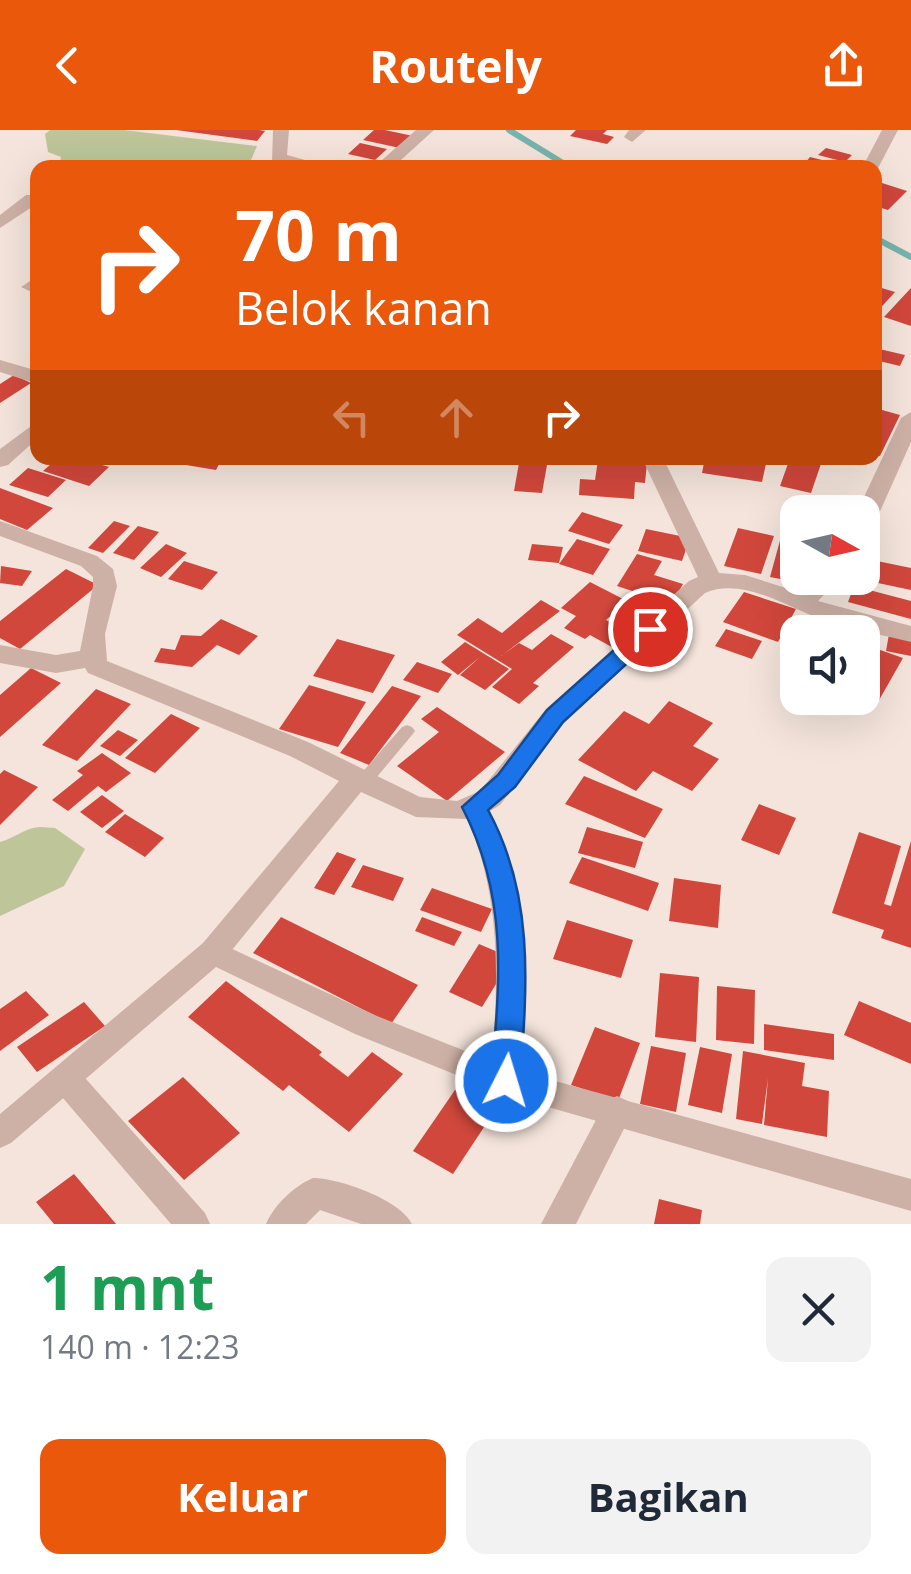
<!DOCTYPE html>
<html lang="id">
<meta charset="utf-8">
<style>
:root{--surface:#fff;--page:#f2f2f3;--text:#1f2937;--muted:#747a83;--accent:#ea580c}
body{margin:0;font-family:"Open Sans",sans-serif;background:var(--page);color:var(--text);height:100vh;display:flex;flex-direction:column;font-size:38px;white-space:nowrap}
*{box-sizing:border-box;margin:0}
p{font-size:32px;color:var(--muted)}
.icon{flex:none;width:55px;height:55px;fill:none;stroke:currentColor;stroke-width:2;stroke-linecap:round;stroke-linejoin:round}
.map{position:relative;height:1094px;overflow:hidden}
.side{display:flex;flex-direction:column;background:var(--surface);flex:1}
.side>*{flex:none}
.guide{position:absolute;left:30px;top:30px;width:852px;height:305px;border-radius:20px;box-shadow:0 10px 40px #0002;background:#ea580c;color:#fff;overflow:hidden}
.needle{width:65px;rotate:98deg}
.tools{position:absolute;left:780px;top:365px;display:grid;gap:20px}
.tools a{display:grid;place-items:center;width:100px;height:100px;border-radius:20px;background:var(--surface);box-shadow:0 10px 40px #0002;font-size:50px}
.pin{position:absolute;display:grid;place-items:center;width:85px;height:85px;color:#fff;margin:-42px;border:5px solid #fff;border-radius:50%;box-shadow:0 2px 10px #0007}
.me{position:absolute;width:110px;margin:-55px;rotate:5deg;stroke-linejoin:round;filter:drop-shadow(0 0 8px #0008)}
.turn{display:flex;align-items:center;gap:35px;height:210px;padding:0 40px;font-size:45px}
.turn .icon{width:130px;height:130px;stroke-width:2.5}
.turn b{display:block;font-size:70px;line-height:85px}
.lanes{display:flex;align-items:center;height:95px;padding:0 40px;background:#0003;justify-content:center;gap:50px;direction:ltr}
.lanes .off{opacity:.35}
.round{display:grid;place-items:center;flex:none;width:105px;height:105px;border-radius:20px;background:var(--page)}
.head{display:flex;align-items:center;justify-content:space-between;height:170px;padding:0 40px}
h1{font-size:60px;font-weight:700;line-height:75px;color:#1e9e55}
.action{display:flex;gap:20px;margin-top:auto;padding:20px 40px}
.action a{flex:1;height:115px;border-radius:20px;background:var(--accent);color:#fff;font-size:40px;font-weight:700;line-height:115px;text-align:center}
.action a+a{background:var(--page);color:var(--text)}
header{display:flex;justify-content:space-between;align-items:center;height:130px;padding:0 40px;background:var(--accent);color:#fff;font-size:45px;font-weight:700}
.map>svg:first-child{display:block}
.green{fill:#bdc599}
.lines{fill:none;stroke-linecap:round;stroke-linejoin:round}
.stream{stroke:#77b4ad;stroke-width:6}
.building{fill:#d1473c}
.service{fill:#ceb1a6;fill-rule:evenodd}
.minor{fill:#ceb1a6;fill-rule:evenodd}
.tertiary{fill:#ceb1a6;fill-rule:evenodd}
.route{fill:#1a73e8;stroke:#114b97;stroke-width:2.5}
</style>
<header><svg class="icon" aria-label="back" viewBox="0 0 24 24"><path d="M15 5l-7 7 7 7"/></svg>Routely<svg class="icon" aria-label="share" viewBox="0 0 24 24"><path d="M12 15V3M7 8l5-5 5 5M5 13v7h14v-7"/></svg></header>
<div class="map">
<svg width="911" height="1094" viewBox="0 0 911 1094">
<rect width="100%" height="100%" fill="#f4e4db"/>
<path class="green" d="M50,0H124L257,16L248,37H59L61,27L48,22L45,4Z
M40,697L55,698L85,719L64,756L0,786V712C16,708 23,698 40,697Z"/>
<g class="lines">
<path class="stream" d="M509,0L571,38
M875,108L911,127"/>
</g>
<path class="building" d="M176,0H259L265,1L257,11Z
M374,0H385L413,6L400,18L363,10Z
M576,0H607L603,4L614,7L607,14L570,6Z
M360,13L387,19L375,30L348,24Z
M826,18L852,25L845,32L818,25Z
M810,27L846,36V38H801Z
M882,53L907,61L888,80L875,76V60Z
M875,156L895,162L875,184Z
M911,158V196L884,187L897,173Z
M875,218L905,225L900,236L875,230Z
M14,245L31,253L0,273V254Z
M875,278L900,285L880,326L875,325Z
M58,328H78L109,337L89,356L43,341Z
M191,328H222L216,340L186,335Z
M705,328L767,329L762,352L702,343Z
M790,328L822,331L811,363L780,356Z
M598,330L647,333L645,353L635,352L634,369L579,365L580,349L595,350Z
M519,333L547,335L542,363L514,361Z
M28,338L66,350L48,367L9,355Z
M0,358L53,378L27,400L0,389Z
M823,367L847,376L842,382H811Z
M582,382L623,395L609,414L568,401Z
M114,391L130,396L103,423L88,418Z
M138,396L159,402L134,430L113,423Z
M738,398L774,406L761,444L724,436Z
M646,399L690,408L682,431L638,421Z
M781,407L798,411V448H808L806,454L770,447Z
M577,409L610,419L593,445L559,434Z
M166,414L187,423L161,447L140,438Z
M532,414L563,417L559,433L528,430Z
M637,424L662,431L654,445L683,454L672,474L617,456Z
M184,431L218,442L202,460L168,449Z
M877,431L911,438V460L873,452Z
M1,436L32,441L22,456L0,453Z
M66,439L98,455L20,519L0,508V491Z
M590,452L627,471L606,490L635,505L619,521L590,505L585,509L564,498L576,486L561,478Z
M854,456L911,471V489L848,472Z
M744,462L796,479L778,512L723,492Z
M541,470L560,481L501,526L519,513L532,520L551,504L574,517L533,553L539,556L519,574L492,557L512,539L457,505L478,488L502,503Z
M221,489L258,506L239,525L217,515L192,537L154,532L161,518L175,520L181,505L201,506Z
M726,499L762,511L752,529L715,516Z
M889,504L911,508V526L886,521Z
M337,509L395,525L373,563L313,546Z
M465,512L509,539L485,560L460,545L480,527L458,545L441,532Z
M866,515L903,528L874,579L844,568H862V521Z
M417,532L452,544L438,563L403,550Z
M31,538L61,553L0,607V565Z
M309,555L366,572L338,617L279,599Z
M392,556L421,566L369,635L340,623Z
M96,559L131,574L77,631L42,615Z
M669,571L713,593L693,616L719,629L692,661L653,641L636,661L578,630L624,581L649,594Z
M437,577L505,622L447,671L397,636L439,602L421,589Z
M171,584L200,598L155,643L125,628Z
M118,600L138,610L120,626L100,616Z
M102,623L131,643L106,662L98,656L68,681L52,670L83,645L77,641Z
M4,640L38,657L0,695V644Z
M584,646L663,679L645,708L565,674Z
M102,665L124,681L102,698L80,682Z
M759,674L796,688L779,725L741,710Z
M125,684L164,708L145,727L105,702Z
M587,697L643,712L635,738L578,723Z
M859,702L901,716L884,774L891,776L911,711V818L881,808L884,800L832,783Z
M337,722L356,729L334,765L314,758Z
M582,727L659,753L648,781L569,753Z
M363,735L404,748L393,771L351,757Z
M674,748L721,755L718,798L669,791Z
M432,758L492,779L481,802L420,780Z
M281,787L418,855L391,894L253,823Z
M422,787L462,802L454,816L415,801Z
M567,790L633,810L621,848L553,829Z
M479,814L512,828L482,877L449,862Z
M660,843L699,847L696,912L655,907Z
M226,851L322,922L319,925L348,947L372,922L403,944L349,1002L289,955L283,961L188,887Z
M717,856L755,860L754,914L716,910Z
M26,861L49,885L0,921V879Z
M859,871L911,893V934L844,905Z
M84,872L105,896L37,942L17,917Z
M764,894L834,904V930L764,920Z
M595,897L640,913L618,971L571,955Z
M651,916L686,923L676,982L640,974Z
M700,917L732,924L722,983L688,975Z
M743,921L805,933L802,956L829,961L827,1007L764,995L768,948L762,994L736,989Z
M183,947L240,1003L184,1050L128,991Z
M455,960L494,982L453,1044L413,1021Z
M74,1044L116,1094H54L36,1072Z
M659,1069L702,1080L700,1094H654Z"/>
<g class="lines">
<path class="service" d="M407,595L412,597L415,601L412,605L371,654H359L357,650L359,646L402,597Z"/>
<path class="minor" d="M273,0H289L287,25L334,38H300L272,32Z
M416,0H434L392,38H373Z
M629,0H646L632,12L624,7Z
M882,0H898L876,42L875,38H862Z
M26,65H38V73L0,98V85Z
M30,151L38,153V165L21,157Z
M0,230L38,241V254L0,242Z
M911,282V312L873,397L862,404V382H857L901,288Z
M38,291V308L8,335L0,337V319Z
M642,328H663L719,443L745,445L798,462L815,448H840L818,471L911,496V512C883,505 854,500 826,491C790,479 744,446 705,463L564,593L500,675L490,681C531,769 529,856 522,951L517,961L506,965L495,961L490,951C498,861 504,773 467,689L416,687L361,662L223,831L213,834L203,831L198,822L203,813L339,651L290,626L88,543L85,538L56,543L0,533V515L56,525L80,521L93,456V447L81,436L0,406V391L97,426L113,439L117,456L105,504L107,531L308,612L420,667L457,671L480,661L546,579L689,451L698,447Z
M67,936L78,940L205,1083L210,1094H171L56,960L51,950L56,940Z
M617,966L628,971L633,981L576,1094H541L606,971Z
M313,1048C339,1048 401,1070 412,1094H361L320,1080L306,1094H266C274,1075 294,1056 313,1048Z"/>
<path class="tertiary" d="M213,810L377,886L508,938L911,1049V1081L506,965L355,904L216,837L11,1013L0,1018V984L203,813Z"/>
</g>
<path class="route" d="M650,492L658,494L662,499L658,505L563,592L515,657L488,680C535,766 527,856 520,951L516,960L506,964L496,960L491,951C500,853 509,767 462,677L498,645L547,580L643,494Z"/>
</svg>
<div class="tools">
<a><svg class="needle" viewBox="-14 -14 28 28"><path d="M0-13l5 13h-10z" fill="#e53935"/><path d="M0 13l5-13h-10z" fill="#747a83"/></svg></a>
<a><svg class="icon" aria-label="sound" viewBox="0 0 24 24"><path d="M4 9h4l5-4v14l-5-4H4zM17 9q2 3 0 6"/></svg></a>
</div>
<div class="pin" style="left:650px;top:499px;background:#d93025"><svg class="icon" aria-label="arrive" viewBox="0 0 24 24"><path d="M6 21V4h12l-3 4 3 4H6"/></svg></div>
<svg class="me" style="left:506px;top:951px" viewBox="-20 -20 40 40"><circle r="17" fill="#1a73e8" stroke="#fff" stroke-width="3"/><path d="M0-11L8 9 0 5-8 9z" fill="#fff"/></svg>
<div class="guide">
<div class="turn"><svg class="icon" aria-label="right" viewBox="0 0 24 24"><path d="M7 20v-9h11M14 6l5 5-5 5"/></svg><div><b>70 m</b>Belok kanan</div></div>
<div class="lanes"><svg class="icon off" aria-label="left" viewBox="0 0 24 24"><path d="M17 20v-9H6M10 6l-5 5 5 5"/></svg><svg class="icon off" aria-label="ahead" viewBox="0 0 24 24"><path d="M12 20V5M6 11l6-6 6 6"/></svg><svg class="icon" aria-label="right" viewBox="0 0 24 24"><path d="M7 20v-9h11M14 6l5 5-5 5"/></svg></div>
</div>
</div>
<section class="side">
<div class="head"><div><h1>1 mnt</h1><p>140 m · 12:23</p></div><a class="round"><svg class="icon" aria-label="close" viewBox="0 0 24 24"><path d="M6 6l12 12M18 6L6 18"/></svg></a></div>
<div class="action"><a>Keluar</a><a>Bagikan</a></div>
</section>
